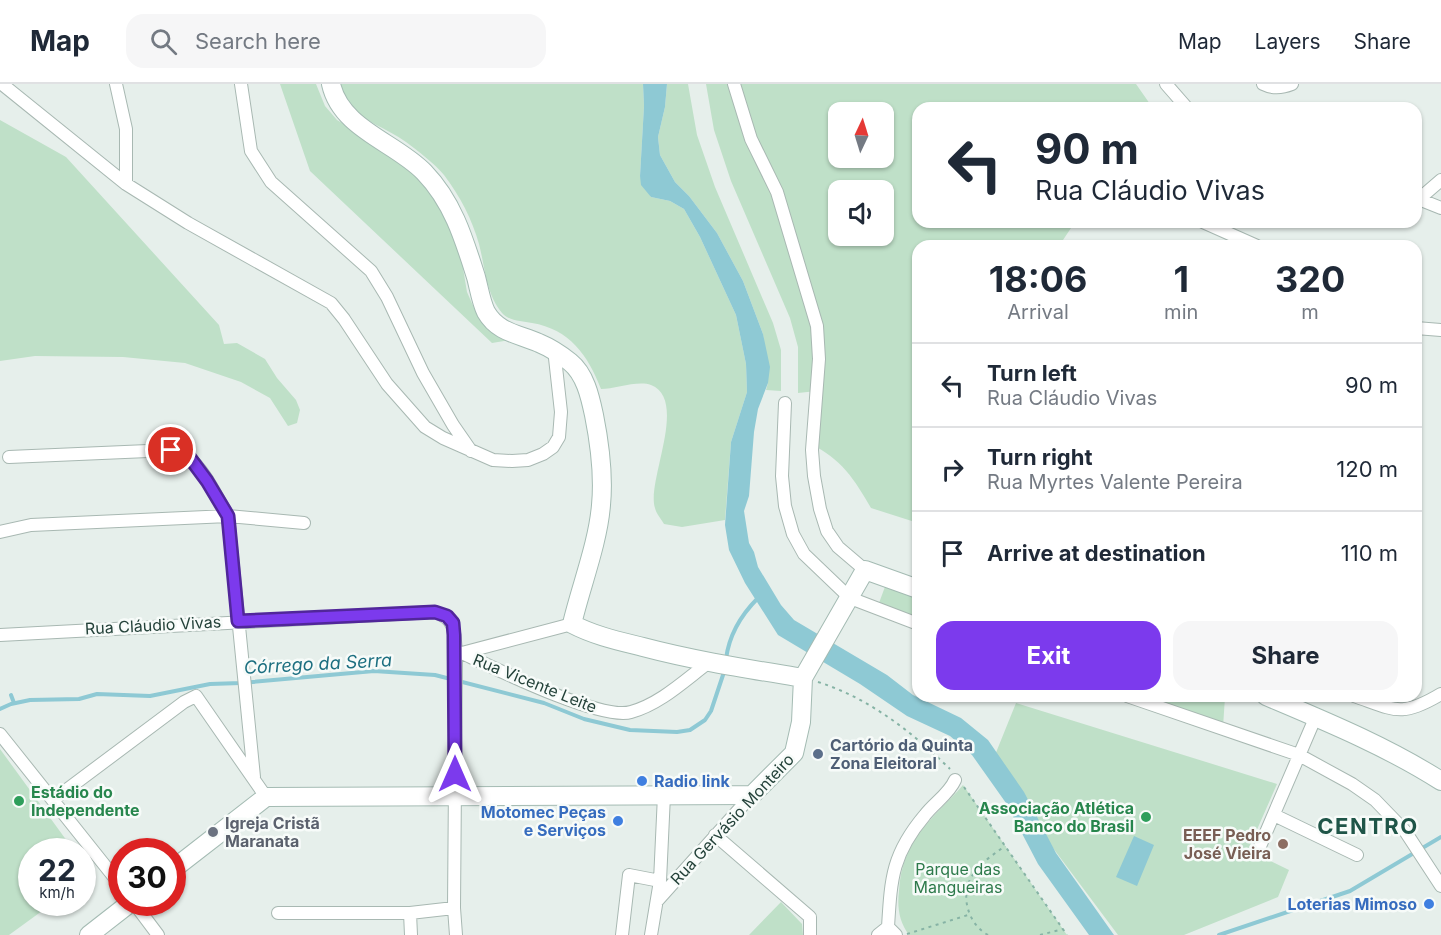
<!DOCTYPE html>
<meta charset="utf-8">
<style>
:root{--surface:#fff;--page:#f6f6f7;--text:#1f2937;--muted:#747a83;--line:#e0e1e3;--accent:#7c3aed}
body{margin:0;font-family:Inter,sans-serif;background:var(--page);color:var(--text);height:100vh;display:flex;flex-direction:column;font-size:22px;white-space:nowrap}
*{box-sizing:border-box;margin:0}
p{font-size:20px;color:var(--muted)}
.icon{flex:none;width:33px;height:33px;fill:none;stroke:currentColor;stroke-width:2;stroke-linecap:round;stroke-linejoin:round}
.map{position:relative;flex:1;overflow:hidden}
.drawer{position:absolute;left:912px;top:156px;width:510px;height:462px;display:flex;flex-direction:column;background:var(--surface);border-radius:18px;box-shadow:0 2px 4px #0004}
.drawer>*{flex:none}
.guide{position:absolute;left:912px;top:18px;width:510px;height:126px;border-radius:18px;box-shadow:0 2px 4px #0004;background:#fff;color:var(--text);overflow:hidden}
.needle{width:39px;rotate:4deg}
.controls{position:absolute;left:828px;top:18px;display:grid;gap:12px}
.controls a{display:grid;place-items:center;width:66px;height:66px;border-radius:12px;background:var(--surface);box-shadow:0 2px 4px #0004;font-size:30px}
.speed{position:absolute;left:18px;top:754px;display:flex;gap:12px;font-size:30px;font-weight:700;text-align:center}
.speed>*{display:grid;place-content:center;width:78px;height:78px;border-radius:50%;background:var(--surface);box-shadow:0 2px 4px #0004;line-height:1}
.speed small{font-size:15px;font-weight:400}
.speed .limit{border:9px solid #d22;background:#fff;color:#111}
.pin{position:absolute;display:grid;place-items:center;width:51px;height:51px;color:#fff;margin:-26px;border:3px solid #fff;border-radius:50%;box-shadow:0 2px 6px #0007}
.me{position:absolute;width:66px;margin:-33px;rotate:0deg;stroke-linejoin:round;filter:drop-shadow(0 0 4px #0008)}
.turn{display:flex;align-items:center;gap:21px;height:126px;padding:0 24px;font-size:27px}
.turn .icon{width:78px;height:78px;stroke-width:2.5}
.turn b{display:block;font-size:42px;line-height:51px}
.eta{display:flex;justify-content:space-evenly;align-items:center;height:102px;text-align:center}
.eta b{font-size:36px;font-weight:700;line-height:42px}
.cta{display:flex;gap:12px;margin-top:auto;padding:12px 24px}
.cta a{flex:1;height:69px;border-radius:18px;background:var(--accent);color:#fff;font-size:24px;font-weight:700;line-height:69px;text-align:center}
.cta a+a{background:var(--page);color:var(--text)}
ul{padding:0;list-style:none}
li{display:flex;align-items:center;gap:18px;height:84px;padding:0 24px;border-top:2px solid var(--line)}
li div{flex:1}
li b{display:block;font-size:22px}
li em{font-style:normal}
header{display:flex;align-items:center;gap:36px;box-sizing:border-box;height:84px;padding:0 30px;background:var(--surface);border-bottom:2px solid var(--line)}
header strong{font-size:28px}
nav{display:flex;gap:33px;margin-inline-start:auto;font-size:21px}
.search{width:420px;height:54px;background:var(--page);display:flex;align-items:center;gap:15px;box-sizing:border-box;padding:0 21px;border-radius:18px;color:var(--muted);font-size:22px}
.map>svg:first-child{display:block}
.green{fill:#bfe0c8;fill-rule:evenodd}
.water{fill:#8ec9d4}
.lines{fill:none;stroke-linecap:round;stroke-linejoin:round}
.stream{stroke:#8ec9d4;stroke-width:4}
.minor-casing{stroke:#a8b8b2;stroke-width:14}
.secondary-casing{stroke:#a4bbb3;stroke-width:20}
.path{stroke:#86b3a5;stroke-width:2;stroke-dasharray:3 4.5;stroke-linecap:butt}
.minor{stroke:#fff;stroke-width:12}
.secondary{stroke:#fff;stroke-width:18}
.route-casing{stroke:#51269a;stroke-width:15}
.route{stroke:#7c3aed;stroke-width:10}
.service-dot{fill:#5c6f8a;stroke:#f7fbf9;stroke-width:2}
.shop-dot{fill:#3f7fe0;stroke:#f7fbf9;stroke-width:2}
.leisure-dot{fill:#2e9e5b;stroke:#f7fbf9;stroke-width:2}
.worship-dot{fill:#6b7280;stroke:#f7fbf9;stroke-width:2}
.education-dot{fill:#8d6e63;stroke:#f7fbf9;stroke-width:2}
.labels{text-anchor:middle;stroke-width:5;stroke-linejoin:round;paint-order:stroke}
.street-label{font-size:16px;fill:#24423a;stroke:#f7fbf9}
.service-label{font-size:16px;font-weight:bold;fill:#4e5e75;stroke:#f7fbf9;text-anchor:start}
.shop-label{font-size:16px;font-weight:bold;fill:#366cbe;stroke:#f7fbf9;text-anchor:end}
.leisure-label{font-size:16px;font-weight:bold;fill:#27864d;stroke:#f7fbf9;text-anchor:start}
.worship-label{font-size:16px;font-weight:bold;fill:#5b616d;stroke:#f7fbf9;text-anchor:start}
.education-label{font-size:16px;font-weight:bold;fill:#785e54;stroke:#f7fbf9;text-anchor:end}
.park-label{font-size:16px;fill:#2d7a4b;stroke:#f7fbf9}
.water-label{font-size:18px;font-style:italic;fill:#1c6f80;stroke:#f7fbf9}
.district-label{font-size:22px;font-weight:bold;letter-spacing:1.5px;fill:#1f5548;stroke:#f7fbf9}
</style>
<header>
<strong>Map</strong>
<div class="search"><svg class="icon" aria-label="search" viewBox="0 0 24 24"><circle cx="10" cy="10" r="6"/><path d="M15 15l6 6"/></svg>Search here</div>
<nav><a>Map</a><a>Layers</a><a>Share</a></nav>
</header>
<div class="map">
<svg width="1441" height="851" viewBox="0 0 1441 851">
<rect width="100%" height="100%" fill="#e6efeb"/>
<path class="green" d="M280,0H316L325,22L337,36L386,66L431,103L459,160L467,208L474,224L479,231L516,255L492,259L310,87Z
M338,0H643L644,22L640,92L651,113L670,117L684,125L700,153L736,231L746,280L747,308L731,358L725,436L682,443L664,440C661,435 656,429 655,424C646,398 689,316 651,301C638,296 615,305 601,305C588,271 569,245 532,239C522,237 509,237 502,229C486,210 485,183 479,160C472,135 460,112 444,91C434,79 418,67 406,58C387,44 360,37 346,16C342,12 340,5 338,0Z
M667,0H688L697,51L715,103L773,239L781,266V307L766,306L768,299L763,250L743,197L717,149L689,112L675,98L660,71L658,53L665,23Z
M706,0H1136L1150,20L1147,24H918V138H1075L1059,162H918V439L871,424C855,396 841,374 810,360L817,307L798,309V263L790,234L731,97L714,46ZM838,28H884V74H838ZM838,106H884V152H838Z
M0,36L66,73L219,241L224,260L237,259L265,275L277,294L296,316L300,326L297,339L288,342L270,314L241,298L185,279L123,273L35,272L0,277Z
M886,500L918,512V534L879,519Z
M1136,612L1225,613L1223,643Z
M1016,619L1277,700L1248,766L1289,786L1278,813L1184,851H1118L991,681Z
M0,665L75,768H32V819H53L9,851H0Z
M963,701L1067,851H909C899,838 897,823 899,807C902,755 932,736 963,701Z
M781,818L802,840L803,851H749Z"/>
<path class="water" d="M643,0H667L665,23L658,53L660,71L675,98L689,112L717,149L743,197L763,250L770,283L768,299L758,325L754,348L749,412L744,427L749,459L754,468L758,483L781,521L794,536L887,591L913,611L961,634L988,656L1024,708L1056,769L1114,851H1089L1038,780L1006,719L972,671L950,652L907,632L860,600L778,551L745,499L729,466L725,441L731,358L747,308L746,280L736,231L700,153L684,125L670,117L651,113L641,101L640,92L644,22Z
M1134,752L1154,761L1137,802L1116,793Z"/>
<g class="lines">
<path class="stream" d="M726,575C729,551 741,531 758,514
M11,611L14,619
M0,625L11,620L30,616L79,615L97,610L150,612L210,600L241,599L374,587L435,591L544,619L584,635L630,646L677,648L690,646L705,636L711,627L725,585
M1219,851L1350,807L1441,753"/>
<defs>
<path id="minor" d="M2,0L126,100L188,139L331,219L344,235L387,300L425,343L443,354L493,376L512,377L528,376L543,370L553,363L559,353L561,328L554,265
M116,0L126,45V100
M241,0L251,67L271,98L371,187L387,213L423,289L453,341L471,367
M734,0L751,55L777,108L817,242L819,275L812,366L814,392L820,425L827,447L838,463L865,486
M1166,0L1187,24
M1263,0C1273,5 1282,4 1292,0
M1416,114L1441,124
M1419,115L1441,96
M1203,138L1257,162
M1416,244L1441,246
M785,319L782,392L785,422L793,450L804,470L850,514L918,540
M9,373L171,366C177,368 183,369 188,373C204,385 217,414 228,432L254,693
M0,448L31,441L228,432L304,439
M0,551L435,528C457,536 454,548 456,570L454,824L456,851
M462,569L572,540
M456,570L462,569C494,584 601,637 631,628C660,620 684,597 708,579
M1127,612L1299,671L1352,700L1375,716L1405,747L1441,802
M1354,612C1395,626 1401,634 1441,610
M0,650L122,803
M53,716L184,618L196,612L266,713
M1274,731L1357,771
M715,751L810,833V851
M1258,767L1316,632
M657,817L752,711
M134,819L158,851
M278,829H410L454,824
M410,829L411,851
M888,843C891,794 892,770 925,731C934,719 949,710 955,696
M622,851L629,791L660,797
M651,851L660,797L664,711
M878,851L888,843L896,851"/>
<path id="secondary" d="M331,0C341,45 395,58 424,88C453,118 464,155 476,193C479,204 481,218 486,228C498,249 519,250 539,259C551,264 560,270 570,278C585,290 590,312 594,331C600,361 604,390 601,421C598,459 581,502 572,540C595,552 619,557 643,563C696,577 749,585 803,594
M1266,612C1325,637 1386,662 1441,697
M172,786L266,713L752,711L794,669L801,638L803,594L865,486L918,505
M89,851L130,819"/>
</defs>
<use href="#minor" class="minor-casing"/>
<use href="#secondary" class="secondary-casing"/>
<path class="path" d="M818,598C869,614 912,648 950,685
M964,703L1067,851
M907,850L968,831
M988,851C969,841 960,813 971,794C978,780 993,771 1005,762
M1040,851L1063,845"/>
<use href="#minor" class="minor"/>
<use href="#secondary" class="secondary"/>
</g>
<g class="lines">
<defs>
<path id="route" d="M171,366L183,369L190,374L207,397L228,432L238,537L435,528L447,532L453,539L454,551L455,690"/>
</defs>
<use href="#route" class="route-casing"/>
<use href="#route" class="route"/>
</g>
<circle class="service-dot" cx="818" cy="670" r="6"/>
<g class="shop-dot">
<circle cx="642" cy="697" r="6"/>
<circle cx="618" cy="737" r="6"/>
<circle cx="1429" cy="820" r="6"/>
</g>
<g class="leisure-dot">
<circle cx="19" cy="717" r="6"/>
<circle cx="1146" cy="733" r="6"/>
</g>
<circle class="worship-dot" cx="213" cy="748" r="6"/>
<circle class="education-dot" cx="1283" cy="760" r="6"/>
<g class="labels">
<g class="street-label">
<text transform="translate(153 541) rotate(-3)" y="6">Rua Cláudio Vivas</text>
<text transform="translate(535 599) rotate(22)" y="6">Rua Vicente Leite</text>
<text transform="translate(732 735) rotate(-47)" y="6">Rua Gervásio Monteiro</text>
</g>
<g class="service-label">
<text x="830" y="667">Cartório da Quinta<tspan x="830" dy="18">Zona Eleitoral</tspan></text>
</g>
<g class="shop-label">
<text x="654" y="703" text-anchor="start">Radio link</text>
<text x="606" y="734">Motomec Peças<tspan x="606" dy="18">e Serviços</tspan></text>
<text x="1417" y="826">Loterias Mimoso</text>
</g>
<g class="leisure-label">
<text x="31" y="714">Estádio do<tspan x="31" dy="18">Independente</tspan></text>
<text x="1134" y="730" text-anchor="end">Associação Atlética<tspan x="1134" dy="18">Banco do Brasil</tspan></text>
</g>
<g class="worship-label">
<text x="225" y="745">Igreja Cristã<tspan x="225" dy="18">Maranata</tspan></text>
</g>
<g class="education-label">
<text x="1271" y="757">EEEF Pedro<tspan x="1271" dy="18">José Vieira</tspan></text>
</g>
<g class="park-label">
<text x="958" y="791">Parque das<tspan x="958" dy="18">Mangueiras</tspan></text>
</g>
<g class="water-label">
<text transform="translate(318 580) rotate(-3)" y="6">Córrego da Serra</text>
</g>
<g class="district-label">
<text x="1368" y="750">CENTRO</text>
</g>
</g>
</svg>
<div class="controls">
<a><svg class="needle" viewBox="-14 -14 28 28"><path d="M0-13l5 13h-10z" fill="#e53935"/><path d="M0 13l5-13h-10z" fill="#747a83"/></svg></a>
<a><svg class="icon" aria-label="sound" viewBox="0 0 24 24"><path d="M4 9h4l5-4v14l-5-4H4zM17 9q2 3 0 6"/></svg></a>
</div>
<div class="speed"><div>22<small>km/h</small></div><div class="limit">30</div></div>
<div class="pin" style="left:171px;top:366px;background:#d93025"><svg class="icon" aria-label="arrive" viewBox="0 0 24 24"><path d="M6 21V4h12l-3 4 3 4H6"/></svg></div>
<svg class="me" style="left:455px;top:690px" viewBox="-20 -20 40 40"><path d="M0-17L14 15 0 8-14 15z" fill="#7c3aed" stroke="#fff" stroke-width="4"/></svg>
<div class="guide">
<div class="turn"><svg class="icon" aria-label="left" viewBox="0 0 24 24"><path d="M17 20v-9H6M10 6l-5 5 5 5"/></svg><div><b>90 m</b>Rua Cláudio Vivas</div></div>
</div>
<section class="drawer">
<div class="eta">
<div><b>18:06</b><p>Arrival</p></div>
<div><b>1</b><p>min</p></div>
<div><b>320</b><p>m</p></div>
</div>
<ul>
<li><svg class="icon" aria-label="left" viewBox="0 0 24 24"><path d="M17 20v-9H6M10 6l-5 5 5 5"/></svg><div><b>Turn left</b><p>Rua Cláudio Vivas</p></div><em>90 m</em></li>
<li><svg class="icon" aria-label="right" viewBox="0 0 24 24"><path d="M7 20v-9h11M14 6l5 5-5 5"/></svg><div><b>Turn right</b><p>Rua Myrtes Valente Pereira</p></div><em>120 m</em></li>
<li><svg class="icon" aria-label="arrive" viewBox="0 0 24 24"><path d="M6 21V4h12l-3 4 3 4H6"/></svg><div><b>Arrive at destination</b></div><em>110 m</em></li>
</ul>
<div class="cta"><a>Exit</a><a>Share</a></div>
</section>
</div>
